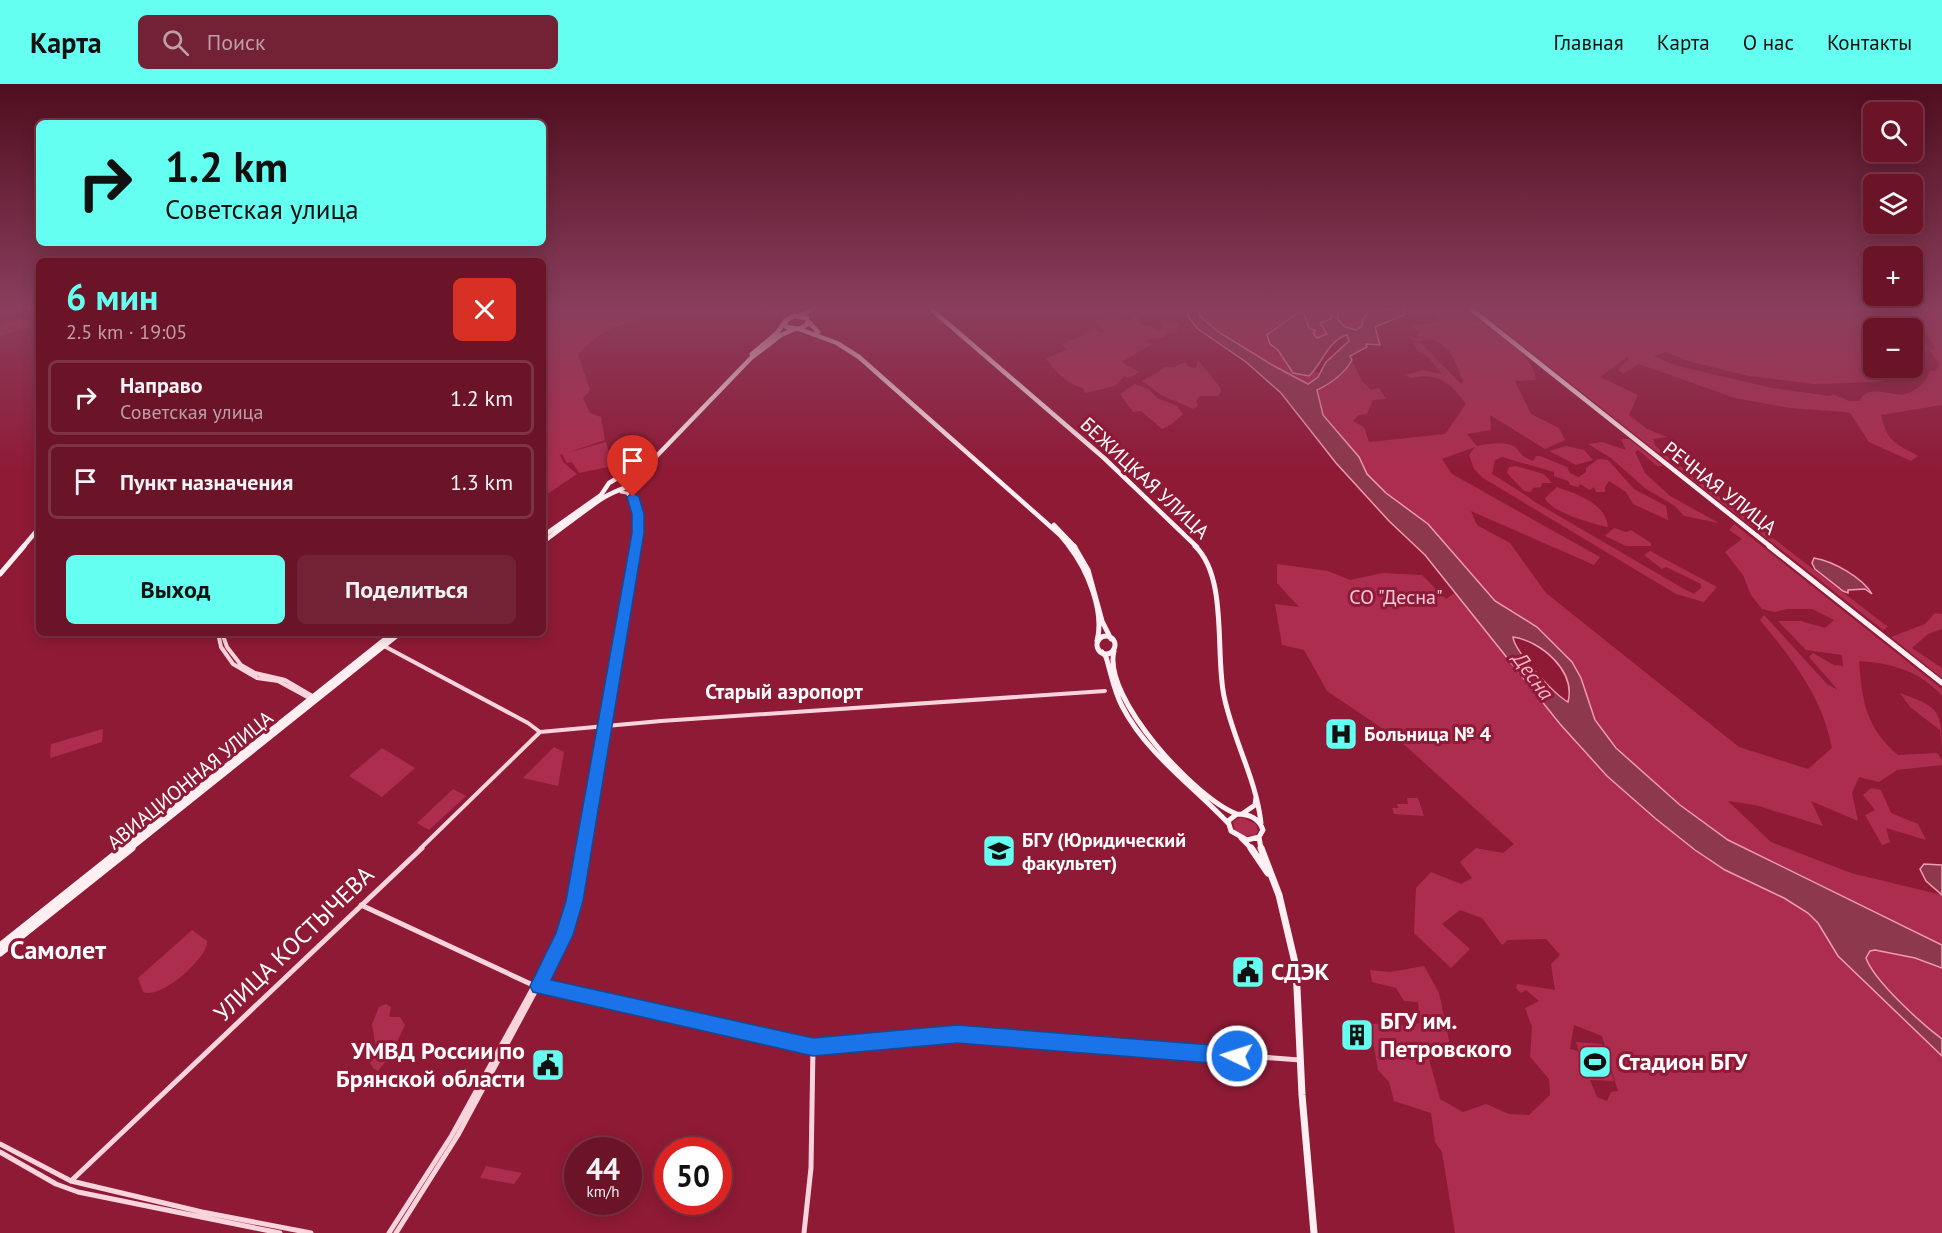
<!DOCTYPE html>
<html lang="ru">
<meta charset="utf-8">
<style>
:root{--surface:#6b1428;--page:#732134;--text:#f1f3f6;--muted:#be9ea8;--line:#7e3345;--accent:#64fff0}
body{margin:0;font-family:"PT Sans",sans-serif;background:var(--page);color:var(--text);height:100vh;display:flex;flex-direction:column;font-size:22px;white-space:nowrap}
*{box-sizing:border-box;margin:0}
p{font-size:20px;color:var(--muted)}
.icon{flex:none;width:33px;height:33px;fill:none;stroke:currentColor;stroke-width:2;stroke-linecap:round;stroke-linejoin:round}
.map{position:relative;flex:1;overflow:hidden}
.drawer{position:absolute;left:36px;top:174px;width:510px;height:378px;display:flex;flex-direction:column;background:var(--surface);border-radius:9px;box-shadow:0 3px 15px #0003,0 0 0 2px var(--line)}
.drawer>*{flex:none}
.top-card{position:absolute;left:36px;top:36px;width:510px;height:126px;border-radius:9px;box-shadow:0 3px 15px #0003,0 0 0 2px var(--line);background:#64fff0;color:#111;overflow:hidden}
.tools{position:absolute;left:1863px;top:18px;display:grid;gap:12px}
.tools a{display:grid;place-items:center;width:60px;height:60px;border-radius:9px;background:var(--surface);box-shadow:0 3px 15px #0003,0 0 0 2px var(--line);font-size:30px}
.speed{position:absolute;left:564px;top:1053px;display:flex;gap:12px;font-size:30px;font-weight:700;text-align:center}
.speed>*{display:grid;place-content:center;width:78px;height:78px;border-radius:50%;background:var(--surface);box-shadow:0 3px 15px #0003,0 0 0 2px var(--line);line-height:1}
.speed small{font-size:15px;font-weight:400}
.speed .limit{border:9px solid #d22;background:#fff;color:#111}
.pin{position:absolute;display:grid;place-items:center;width:51px;height:51px;color:#fff;margin:-62px -26px;border-radius:50% 50% 50% 0;rotate:-45deg;box-shadow:0 0 6px #0007}
.pin .icon{rotate:45deg}
.me{position:absolute;width:66px;margin:-33px;rotate:274deg;stroke-linejoin:round;filter:drop-shadow(0 0 4px #0008)}
.turn{display:flex;align-items:center;gap:21px;height:126px;padding:0 30px;font-size:27px}
.turn .icon{width:78px;height:78px;stroke-width:2.5}
.turn b{display:block;font-size:42px;line-height:51px}
.round{display:grid;place-items:center;flex:none;width:63px;height:63px;border-radius:9px;background:var(--page)}
.headline{display:flex;align-items:center;justify-content:space-between;height:102px;padding:0 30px}
h1{font-size:36px;font-weight:700;line-height:45px;color:var(--accent)}
.primary-button{display:flex;gap:12px;margin-top:auto;padding:12px 30px}
.primary-button a{flex:1;height:69px;border-radius:9px;background:var(--accent);color:#111;font-size:24px;font-weight:700;line-height:69px;text-align:center}
.primary-button a+a{background:var(--page);color:var(--text)}
ul{padding:0;list-style:none}
li{display:flex;align-items:center;gap:18px;height:75px;margin:0 12px 9px;padding:0 18px;border:3px solid var(--line);border-radius:9px}
li div{flex:1}
li b{display:block;font-size:22px}
li em{font-style:normal}
header{display:flex;align-items:center;gap:36px;box-sizing:border-box;height:84px;padding:0 30px;background:var(--accent);color:#111}
header strong{font-size:28px}
nav{display:flex;gap:33px;margin-inline-start:auto;font-size:21px}
.search{width:420px;height:54px;background:var(--page);display:flex;align-items:center;gap:15px;box-sizing:border-box;padding:0 21px;border-radius:9px;color:var(--muted);font-size:22px}
.map>svg:first-child{display:block}
.green{fill:#ad2d4e;fill-rule:evenodd}
.water{fill:#8d384c;stroke:#f09ab1;stroke-width:1.5;fill-rule:evenodd}
.lines{fill:none;stroke-linecap:round;stroke-linejoin:round}
.secondary-far2{stroke:#fad4dd;stroke-width:3}
.secondary-far1{stroke:#fad4dd;stroke-width:4}
.secondary{stroke:#fad4dd;stroke-width:5}
.primary-far2{stroke:#ffeef2;stroke-width:4.5}
.primary-far1{stroke:#ffeef2;stroke-width:5}
.primary{stroke:#ffeef2;stroke-width:7}
.route{fill:#1a73e8;stroke:#114b97;stroke-width:1.5}
.labels{text-anchor:middle;stroke-width:6;stroke-linejoin:round;paint-order:stroke}
.street-label{font-size:20px;fill:#fff;stroke:#8f1a36}
.park-label{font-size:20px;fill:#facdd9;stroke:#8f1a36}
.poi-label{font-size:20px;font-weight:bold;fill:#fff;stroke:#8f1a36;text-anchor:start}
.water-label{font-size:21px;font-style:italic;fill:#f5b3c4;stroke:#8f1a36}
.neighbourhood-label{font-size:21px;font-weight:bold;fill:#fff;stroke:#8f1a36}
.near-street-label{font-size:24px;fill:#fff;stroke:#8f1a36}
.near-poi-label{font-size:24px;font-weight:bold;fill:#fff;stroke:#8f1a36;text-anchor:start}
.near-neighbourhood-label{font-size:26px;font-weight:bold;fill:#fff;stroke:#8f1a36}
</style>
<header>
<strong>Карта</strong>
<div class="search"><svg class="icon" aria-label="search" viewBox="0 0 24 24"><circle cx="10" cy="10" r="6"/><path d="M15 15l6 6"/></svg>Поиск</div>
<nav><a>Главная</a><a>Карта</a><a>О нас</a><a>Контакты</a></nav>
</header>
<div class="map">
<svg width="1942" height="1149" viewBox="0 0 1942 1149">
<rect width="100%" height="100%" fill="#8f1a36"/>
<path class="green" d="M543,225H647L648,235C613,240 604,246 578,270L590,306L583,314L590,329L601,333L605,356L566,369L606,358L613,382L579,389L572,378L567,379L562,370L560,371L563,378L577,390L543,413Z
M1200,225H1333L1331,235L1321,239L1327,250L1316,254L1314,245L1309,244L1304,230L1270,260L1278,266L1287,282L1309,292L1314,287L1319,289L1318,293L1308,300L1284,288L1206,239L1200,232Z
M1337,225H1387H1378L1356,246L1345,243L1337,236Z
M1440,225C1469,225 1534,265 1536,296L1515,297L1531,330L1559,344L1565,356L1545,365L1490,331L1491,346L1467,350L1477,362C1486,360 1510,356 1517,365C1523,372 1523,373 1533,377L1536,372H1540L1567,383L1570,389L1579,393L1586,388V384L1598,375L1608,376L1634,405L1666,422L1668,436L1633,420L1626,408L1609,397L1605,403V408H1596L1594,403L1590,406L1580,400L1578,403L1570,401L1568,397L1554,392V388L1502,373L1495,376L1492,390C1507,399 1521,408 1535,418L1684,505L1694,510L1701,504V500L1666,483L1662,485L1644,471L1650,467L1717,503L1704,518L1676,510L1483,394L1474,385L1469,371L1475,363L1442,375L1452,390L1600,473L1594,481L1471,427L1477,441L1510,459L1546,509L1739,663L1808,685L1832,664C1822,612 1793,576 1760,536L1764,531L1827,600L1838,606L1809,573L1813,569L1834,581L1843,582L1842,571L1806,566L1778,537H1801L1825,544L1834,536L1812,525H1787L1775,528L1762,525L1751,511L1743,491L1725,468L1742,455L1729,446L1734,440L1942,605V612C1921,587 1890,579 1859,577C1862,617 1866,644 1898,671L1937,669L1942,676V681L1897,686L1879,698L1859,693L1852,709L1858,737L1811,717L1823,742L1755,721L1728,717L1771,758L1851,789L1942,811V861L1728,756L1705,741L1644,691L1603,649L1595,636L1581,594L1566,571L1537,543L1495,517L1428,440L1386,409L1367,390L1359,373L1323,331L1317,306C1332,299 1344,290 1352,276L1362,297L1371,306L1379,304L1386,315L1373,316L1367,330L1359,331L1353,337L1364,343L1369,358L1445,350L1466,320C1450,299 1439,288 1411,294L1406,291L1422,286L1442,290L1427,272L1419,268L1412,257L1422,260L1461,300L1463,297C1453,275 1453,261 1427,254L1419,258L1412,256L1409,252L1417,254V250L1420,248L1409,242L1412,240C1428,241 1431,242 1443,229Z
M1476,225H1923L1942,229V321L1881,331C1888,359 1894,358 1918,372L1911,377L1869,358L1850,329L1845,328L1790,324L1735,314L1639,280L1623,290L1618,286L1629,275L1627,273L1600,293L1638,311L1629,331L1647,345L1667,353L1653,355L1655,361L1663,369L1888,543L1883,546ZM1917,236L1925,243L1926,250L1936,265L1929,266L1940,281L1938,286L1929,287C1928,299 1914,308 1902,311C1887,310 1866,301 1860,317H1849L1833,310L1830,312L1772,304L1674,281L1654,272L1665,268L1688,277L1749,292L1815,300L1877,298L1904,292L1911,284H1874V244H1912L1913,282L1928,265Z
M1118,232L1120,236H1132L1131,233H1139L1140,240L1152,242L1156,247L1165,245L1161,237L1179,239L1176,250L1165,249V253L1148,255L1147,258L1151,260L1122,278L1139,288L1130,294L1124,292L1115,302L1085,309L1083,304C1065,299 1057,289 1046,275L1067,265L1061,261L1095,245L1101,249L1105,247L1096,237Z
M21,234L27,235L33,242L0,252V240Z
M1198,276L1220,303L1221,307L1218,312H1200L1196,317L1198,322L1193,325L1161,311L1142,297L1166,283H1174L1185,278L1189,283L1196,284Z
M1135,300L1149,305L1157,314L1177,322L1183,330L1172,340L1162,345L1141,327L1133,328L1120,310Z
M1621,355H1629L1663,382H1657L1638,366L1635,368L1645,389L1670,412L1719,439L1684,432L1675,422L1646,405L1611,374L1588,360L1602,358L1626,366Z
M1566,362L1584,366L1593,376L1576,381L1549,367Z
M1516,382L1544,390L1552,399H1542L1541,403L1533,404L1531,408L1524,407L1507,389L1509,383Z
M1557,403C1576,410 1606,419 1608,443C1593,440 1550,428 1545,414Z
M1614,444L1626,448L1631,446L1651,459V462H1626L1605,452Z
M1277,480L1328,487L1350,496L1383,489L1422,491L1446,515L1456,508L1531,604L1583,667L1607,692L1656,735L1695,766L1725,786L1784,814L1808,829L1818,839L1838,872L1942,972V1149H1455L1442,1068L1435,1058L1431,1029L1394,1017L1389,998L1378,986L1370,940L1400,939L1406,944L1410,940L1420,939L1418,918L1404,917L1396,904L1372,898L1370,886L1390,888L1424,882L1439,909L1452,970L1429,975L1440,1015L1463,1028L1486,1020L1509,1030L1529,1031L1550,1011L1549,995L1530,973L1532,943L1525,924L1539,917L1526,906L1521,909L1516,904L1517,900L1555,906L1551,880L1560,871L1546,855L1508,856L1502,861L1482,834L1460,826L1442,840L1470,865L1451,884L1414,849L1416,804L1431,788L1461,800L1472,794L1460,778L1476,764L1503,769L1514,760L1398,655L1327,607L1304,566L1282,561L1275,520L1299,523L1277,499ZM1574,941L1602,952L1618,1007L1611,1008L1607,1017L1597,1013L1590,996L1614,997L1602,960L1576,958L1580,971L1578,967L1570,965Z
M1935,529L1942,530V545L1928,550L1912,564L1942,584V594L1891,553L1925,540Z
M1900,609C1938,623 1942,625 1942,666L1940,646L1910,623Z
M103,645L102,658L50,674L51,660Z
M554,663L564,668L558,702L523,694Z
M382,664L415,684L382,713L349,692Z
M1871,704L1881,706L1891,729L1918,740L1926,756L1886,744L1890,758L1882,761L1865,731L1875,726L1863,711Z
M453,705L466,712L429,746L417,739Z
M1407,714H1418L1424,732L1394,730L1392,724H1398L1397,720H1408Z
M1241,733L1256,740L1258,747L1255,751L1245,752L1235,747L1233,738Z
M192,846L207,857C209,873 161,916 143,908L138,894Z
M1870,866L1894,868L1942,884V955C1922,941 1874,896 1866,874Z
M386,920L391,923L389,933H400L405,941L391,971L378,987L373,984L370,979L376,965L372,940L379,923Z
M486,1082L522,1089L514,1100L480,1094Z"/>
<path class="water" d="M1188,225H1200V232L1217,247L1274,282L1308,300L1318,293L1326,278L1349,257L1347,251C1329,255 1322,280 1309,292L1293,289L1278,266L1270,260L1267,251L1299,228L1304,230L1309,244L1316,247L1313,249L1317,254L1327,250L1320,239L1331,235L1333,225H1337L1338,236L1345,243L1356,246L1362,242L1363,235L1370,227L1404,225V231L1375,243L1380,261L1366,260L1367,263L1350,272L1352,276C1344,290 1332,299 1317,306L1323,331L1359,373L1367,390L1386,409L1428,440L1495,517L1537,543L1572,578L1581,594L1595,636L1616,664L1680,721L1728,756L1942,861V884L1915,874L1875,866L1870,867L1866,874C1874,897 1922,940 1942,955V972L1838,872L1818,839L1808,829L1784,814L1725,786L1695,766L1656,735L1607,692L1560,640L1425,471L1389,437L1336,379L1281,309L1246,278L1198,245L1188,233ZM1513,553C1541,557 1576,587 1568,618C1555,611 1514,567 1513,553Z
M1814,474C1833,477 1863,494 1872,510L1865,505L1848,506V509L1843,507L1815,485L1812,479Z
M1924,780L1942,781V811L1926,797L1920,785Z"/>
<g class="lines">
<path class="secondary-far2" d="M631,402L638,430L636,463
M621,408L627,409C638,425 636,445 633,463"/>
<path class="secondary-far1" d="M218,549L221,563L233,580L257,594L278,597L311,615
M222,549L227,563L241,581L255,589L285,596L314,613
M384,562L528,639L540,648
M540,648L661,637L1105,607
M420,765L540,648
M579,765L633,462
M584,765L636,462"/>
<path class="secondary" d="M361,821L535,902L813,963L958,950L1300,976
M0,1060L71,1097L202,1128L311,1149
M0,1068L56,1100L78,1108L280,1149
M71,1097L422,764
M389,1149L452,1051L549,875L568,829L580,764
M396,1149L458,1051L551,878L572,823L584,764
M804,1149L811,1084L813,963"/>
<path class="primary-far2" d="M931,225L1104,374L1197,463
M1471,225L1771,463
M800,231L814,225
M794,232L807,234L808,240L799,245L786,243L785,237Z
M809,238L818,248
M799,245L837,259L859,273L1060,451L1070,463
M752,270L777,249L784,239
M1054,441L1075,463
M543,452L601,411L609,399L649,375
M543,458C562,444 581,429 600,416C620,402 636,406 648,381L751,274L781,251L795,245
M23,463L39,444"/>
<path class="primary-far1" d="M1069,462C1087,485 1105,527 1097,557
M1074,462L1088,486L1102,537L1111,555
M1195,462C1228,493 1215,570 1224,612C1233,656 1256,694 1261,739
M1769,462L1942,599
M0,490L24,462
M1097 561a9 9 0 1 1 18 0a9 9 0 1 1-18 0Z
M1114,567C1102,614 1196,715 1237,730
M1102,568L1106,573C1111,589 1114,607 1122,622C1146,669 1192,701 1228,739
M1237,730C1249,730 1259,734 1263,746L1259,753L1247,756L1231,747L1228,737Z
M1242,730L1255,721L1256,713
M1259,753L1261,765
M1241,754L1252,765
M122,765L393,549
M130,765L400,549"/>
<path class="primary" d="M1251,764L1268,789
M1261,764L1279,811L1296,883L1302,1011L1314,1149
M0,862L123,764
M0,869L132,764"/>
</g>
<linearGradient id="sky" x2="0" y2="1"><stop stop-color="#4f0e1e"/><stop offset="0.58" stop-color="#8a3e5d"/><stop offset="1" stop-color="#8a3e5d" stop-opacity="0"/></linearGradient>
<rect width="1942" height="386" fill="url(#sky)"/>
<path class="route" d="M633,409L639,413L644,430V449L583,817L573,851L551,896L813,954L957,941L1237,963L1244,965L1246,972L1244,978L1237,981L957,959L813,972L533,908L530,902L556,849L566,817L632,449V430L627,413Z"/>
<defs>
<symbol id="hospital-square" viewBox="-11 -11 22 22"><rect x="-9" y="-9" width="18" height="18" rx="4" fill="#64fff0" stroke="#8f1a36"/><path d="M-5-5h3v3.5h4V-5h3V5h-3V1.5h-4V5h-3Z" fill="#111"/></symbol>
<symbol id="university-square" viewBox="-11 -11 22 22"><rect x="-9" y="-9" width="18" height="18" rx="4" fill="#64fff0" stroke="#8f1a36"/><path d="M0-5L7-2L0 1L-7-2ZM-4 1L0 2.5L4 1V4Q0 6-4 4Z" fill="#111"/></symbol>
<symbol id="civic-square" viewBox="-11 -11 22 22"><rect x="-9" y="-9" width="18" height="18" rx="4" fill="#64fff0" stroke="#8f1a36"/><path d="M-.6-6.5H3V-4.5H.6V-3L4-1V1h2V6H-6V1h2V-1L-.6-3ZM-1.2 2.5V6h2.4V2.5Z" fill="#111"/></symbol>
<symbol id="building-square" viewBox="-11 -11 22 22"><rect x="-9" y="-9" width="18" height="18" rx="4" fill="#64fff0" stroke="#8f1a36"/><path d="M-4-6H4V6H1V3H-1V6H-4ZM-2.5-4.3h1.7v1.8h-1.7ZM.8-4.3h1.7v1.8H.8ZM-2.5-1h1.7V.8h-1.7ZM.8-1h1.7V.8H.8Z" fill="#111"/></symbol>
<symbol id="stadium-square" viewBox="-11 -11 22 22"><rect x="-9" y="-9" width="18" height="18" rx="4" fill="#64fff0" stroke="#8f1a36"/><path d="M0-5a6.5 5 0 1 0 0 10a6.5 5 0 1 0 0-10ZM-3.5-1.8h7v3.6h-7Z" fill="#111"/></symbol>
</defs>
<g fill-rule="evenodd">
<use href="#hospital-square" x="1322" y="631" width="38" height="38"/>
<use href="#university-square" x="980" y="748" width="38" height="38"/>
<use href="#civic-square" x="1229" y="869" width="38" height="38"/>
<use href="#building-square" x="1338" y="932" width="38" height="38"/>
<use href="#stadium-square" x="1576" y="959" width="38" height="38"/>
<use href="#civic-square" x="529" y="962" width="38" height="38"/>
</g>
<g class="labels">
<g class="street-label">
<text transform="translate(1145 394) rotate(43)" y="7">БЕЖИЦКАЯ УЛИЦА</text>
<text transform="translate(1720 404) rotate(38)" y="7">РЕЧНАЯ УЛИЦА</text>
<text transform="translate(190 696) rotate(-39)" y="7">АВИАЦИОННАЯ УЛИЦА</text>
</g>
<g class="park-label">
<text x="1396" y="520">СО "Десна"</text>
</g>
<g class="poi-label">
<text x="1364" y="657">Больница № 4</text>
<text x="1022" y="763">БГУ (Юридический<tspan x="1022" dy="23">факультет)</tspan></text>
</g>
<g class="water-label">
<text transform="translate(1533 592) rotate(54)" y="7">Десна</text>
</g>
<g class="neighbourhood-label">
<text x="784" y="615">Старый аэропорт</text>
</g>
<g class="near-street-label">
<text transform="translate(294 860) rotate(-44)" y="8">УЛИЦА КОСТЫЧЕВА</text>
</g>
<g class="near-poi-label">
<text x="1271" y="896">СДЭК</text>
<text x="1380" y="945">БГУ им.<tspan x="1380" dy="28">Петровского</tspan></text>
<text x="525" y="975" text-anchor="end">УМВД России по<tspan x="525" dy="28">Брянской области</tspan></text>
<text x="1618" y="986">Стадион БГУ</text>
</g>
<g class="near-neighbourhood-label">
<text x="58" y="875">Самолет</text>
</g>
</g>
</svg>
<div class="tools">
<a><svg class="icon" aria-label="search" viewBox="0 0 24 24"><circle cx="10" cy="10" r="6"/><path d="M15 15l6 6"/></svg></a>
<a><svg class="icon" aria-label="layers" viewBox="0 0 24 24"><path d="M12 4l9 5-9 5-9-5zM3 14l9 5 9-5"/></svg></a>
<a>+</a>
<a>−</a>
</div>
<div class="speed"><div>44<small>km/h</small></div><div class="limit">50</div></div>
<div class="pin" style="left:633px;top:413px;background:#d93025"><svg class="icon" aria-label="arrive" viewBox="0 0 24 24"><path d="M6 21V4h12l-3 4 3 4H6"/></svg></div>
<svg class="me" style="left:1237px;top:972px" viewBox="-20 -20 40 40"><circle r="17" fill="#1a73e8" stroke="#fff" stroke-width="3"/><path d="M0-11L8 9 0 5-8 9z" fill="#fff"/></svg>
<div class="top-card">
<div class="turn"><svg class="icon" aria-label="right" viewBox="0 0 24 24"><path d="M7 20v-9h11M14 6l5 5-5 5"/></svg><div><b>1.2 km</b>Советская улица</div></div>
</div>
<section class="drawer">
<div class="headline"><div><h1>6 мин</h1><p>2.5 km · 19:05</p></div><a class="round" style="background:#d93025;color:#fff"><svg class="icon" aria-label="close" viewBox="0 0 24 24"><path d="M6 6l12 12M18 6L6 18"/></svg></a></div>
<ul>
<li><svg class="icon" aria-label="right" viewBox="0 0 24 24"><path d="M7 20v-9h11M14 6l5 5-5 5"/></svg><div><b>Направо</b><p>Советская улица</p></div><em>1.2 km</em></li>
<li><svg class="icon" aria-label="arrive" viewBox="0 0 24 24"><path d="M6 21V4h12l-3 4 3 4H6"/></svg><div><b>Пункт назначения</b></div><em>1.3 km</em></li>
</ul>
<div class="primary-button"><a>Выход</a><a>Поделиться</a></div>
</section>
</div>
